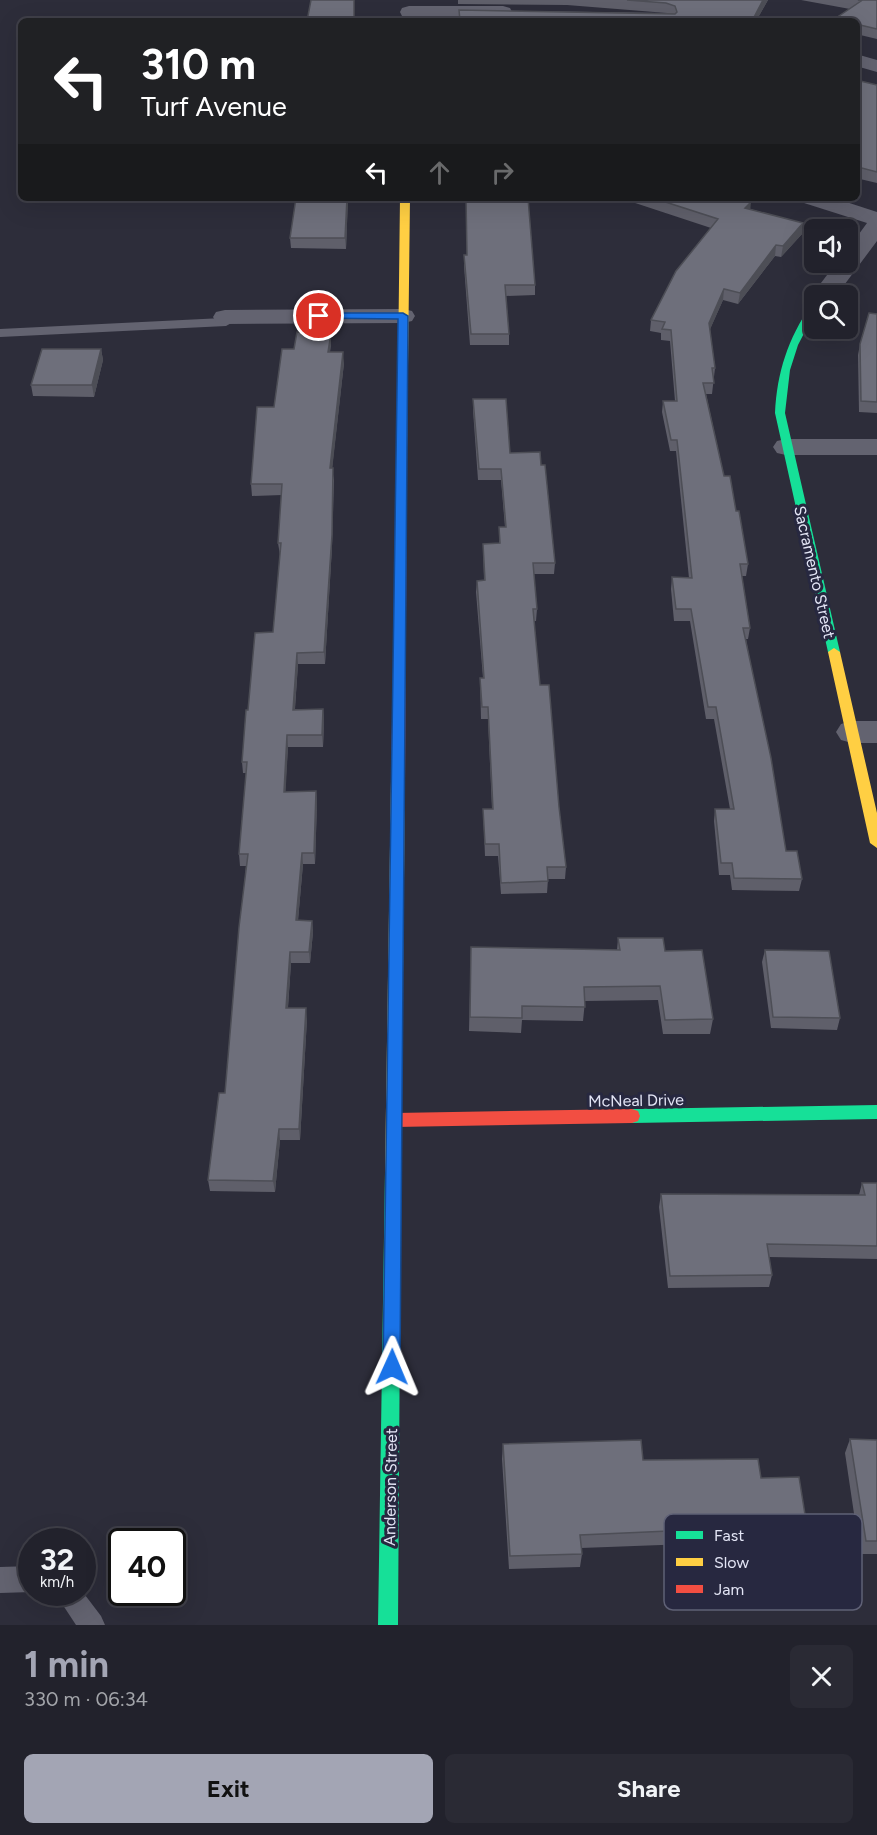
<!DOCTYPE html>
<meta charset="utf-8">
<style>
:root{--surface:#22222c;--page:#2a2a34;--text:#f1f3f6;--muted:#a2a4a9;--line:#3f3f48;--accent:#a3a5b4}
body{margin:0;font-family:Figtree,sans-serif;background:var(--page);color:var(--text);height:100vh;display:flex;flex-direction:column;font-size:22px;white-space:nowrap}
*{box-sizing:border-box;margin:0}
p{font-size:20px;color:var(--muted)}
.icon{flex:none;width:33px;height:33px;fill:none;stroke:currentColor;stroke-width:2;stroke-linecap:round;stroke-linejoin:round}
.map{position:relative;height:1625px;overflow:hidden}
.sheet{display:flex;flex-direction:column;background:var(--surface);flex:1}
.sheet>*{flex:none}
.hud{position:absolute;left:18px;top:18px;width:842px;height:183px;border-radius:9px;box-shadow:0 6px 24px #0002,0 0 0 2px var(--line);background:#202124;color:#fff;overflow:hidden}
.controls{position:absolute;left:804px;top:219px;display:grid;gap:12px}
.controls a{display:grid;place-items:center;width:54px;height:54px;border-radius:9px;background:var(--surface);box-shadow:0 6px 24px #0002,0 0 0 2px var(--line);font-size:30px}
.speed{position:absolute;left:18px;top:1528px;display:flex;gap:12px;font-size:30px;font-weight:700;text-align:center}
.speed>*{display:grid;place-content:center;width:78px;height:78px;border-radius:50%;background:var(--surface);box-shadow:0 6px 24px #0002,0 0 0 2px var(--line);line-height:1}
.speed small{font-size:15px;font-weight:400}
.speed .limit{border:3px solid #111;border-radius:9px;background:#fff;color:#111}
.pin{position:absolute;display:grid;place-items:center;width:51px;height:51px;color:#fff;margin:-26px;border:3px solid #fff;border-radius:50%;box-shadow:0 2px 6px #0007}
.me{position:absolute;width:66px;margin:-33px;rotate:1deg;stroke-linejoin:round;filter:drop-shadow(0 0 4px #0008)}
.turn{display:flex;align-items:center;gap:21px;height:126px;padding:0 24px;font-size:27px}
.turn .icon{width:78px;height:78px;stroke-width:2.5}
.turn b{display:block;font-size:42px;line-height:51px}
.lanes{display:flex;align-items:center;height:57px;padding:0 24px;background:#0003;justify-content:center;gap:30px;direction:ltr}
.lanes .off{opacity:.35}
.round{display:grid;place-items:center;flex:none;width:63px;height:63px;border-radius:9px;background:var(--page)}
.headline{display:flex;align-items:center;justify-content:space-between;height:102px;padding:0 24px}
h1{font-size:36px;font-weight:700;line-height:45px;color:var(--accent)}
.primary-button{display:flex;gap:12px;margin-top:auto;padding:12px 24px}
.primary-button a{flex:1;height:69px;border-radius:9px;background:var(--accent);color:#111;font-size:24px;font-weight:700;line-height:69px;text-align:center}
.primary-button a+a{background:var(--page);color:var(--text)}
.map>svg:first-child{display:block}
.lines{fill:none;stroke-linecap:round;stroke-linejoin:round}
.lane{fill:#636370;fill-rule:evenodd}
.street{fill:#636370;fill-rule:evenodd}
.fast{fill:#16e098;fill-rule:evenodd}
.slow{fill:#ffcf43;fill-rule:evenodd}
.jam{fill:#f24e42;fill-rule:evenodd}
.wall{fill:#5f5f6a}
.shaded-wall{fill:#4d4e56}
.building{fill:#6e6f7b;stroke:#4d4e56;stroke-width:1.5}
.route{fill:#1a73e8;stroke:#114b97;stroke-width:1.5}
.labels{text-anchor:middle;stroke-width:6;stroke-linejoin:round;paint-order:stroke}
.street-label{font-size:16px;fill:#e3e5f5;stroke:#272840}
.key{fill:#272840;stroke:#5f6176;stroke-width:1.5}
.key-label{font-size:16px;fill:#e3e5f5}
</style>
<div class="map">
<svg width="877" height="1625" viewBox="0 0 877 1625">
<rect width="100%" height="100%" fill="#2d2d3a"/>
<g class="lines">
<path class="lane" d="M235,313L242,317L226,326L0,337V329L223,318Z
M32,1566V1592L0,1593V1567Z
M82,1591L101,1616L105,1625H76L55,1593H82Z"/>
<path class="street" d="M409,6H503L510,8L512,12L510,16L503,18L402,16L400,12L402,8Z
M856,54L877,60V72L856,66Z
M801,198H834L877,212V241L836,296H814V301L811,296L837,262H848V249L867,223L804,203Z
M403,309L412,311L415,316L412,321L403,323L225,324L216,322L213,317L216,312L225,310Z
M786,439H877V455H786L777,453L773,447L777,441Z
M852,721H877V743H852L841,740L836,732L841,724Z"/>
<path class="fast" d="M814,304V314L798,345L790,370L785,413L840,652L834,656L828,652L775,413C777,372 788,339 811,305Z
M877,1105V1119L632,1123L626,1121L624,1116L626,1111L632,1109Z
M393,1165L399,1167L401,1172L398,1625H378L385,1172L387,1167Z"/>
<path class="slow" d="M400,198H410L407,450L402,453L397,450Z
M834,648L840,652L877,813V848L870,843L828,652Z
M398,776L405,781L401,1172L399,1177L393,1179L387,1177L385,1172L391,781Z"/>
<path class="jam" d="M402,447L407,450L405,781L398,786L391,781L397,450Z
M632,1109L638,1111L640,1116L638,1121L632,1123L395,1127L389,1125L387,1120L389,1115L395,1113Z"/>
</g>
<path class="wall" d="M458,0H768L756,21H459V10L667,13L567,5L458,4Z
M801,0H877V39L856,34V21H838L839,16L850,9Z
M856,80L877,85V183L860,179L856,182Z
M287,198H348L346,249L291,248L290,238L296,199H287Z
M620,198H738L750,209L803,223L802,234L781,257L775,256L738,304L723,300L710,329L715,368L712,394H706L724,476L736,511L748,564L746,576H742L750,628L748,639H746L786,851L802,879L799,891L732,890L730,875H719L714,821L715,809H730L714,719H706L690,621H674L671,589L672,577L689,578L676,451H670L662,412L663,401H675L670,341L661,340V333L650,331L651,320L711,228Z
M464,255L535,285V295L506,296L509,334V345H470L464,266Z
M877,314V413L859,412L858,355L860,344Z
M331,344L330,352L344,363L332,468L334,480L332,547L325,664H298L295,709H323L324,721L323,747H288L285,792L316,791L317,803L315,864H303L298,920L312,921L313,932L310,963H291L288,1008L307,1019L300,1140H280L275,1192L210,1191L208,1180L225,1093L246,866H240L239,854L246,773H243L242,762L248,710L273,632L280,555L278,543L282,495L252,496L251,484L274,407L294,349Z
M101,349L103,360L94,397L33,396L31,385Z
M473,399L510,453L555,563L554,574H534L537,609L536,621H534L540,685L559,807L566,867L565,879H548L547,893L501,894L498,856H485L483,809H492L488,719H481L480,678H483L476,592L477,581L484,580L483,544L499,543V527H505L501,480H478L473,410Z
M618,938L665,951L713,1019L710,1034H663L658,1000L585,1001L583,1021L522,1020L521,1033L469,1031L471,947L617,950Z
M765,950L840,1018L837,1030L771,1028L762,962Z
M862,1183H877V1259L769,1257L772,1275L769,1287L668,1288L659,1207L661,1194L859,1195Z
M850,1439L877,1440V1554H860L845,1453Z
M503,1444L643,1460L761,1478L811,1552L806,1565L690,1567L688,1544L581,1548L582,1554L580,1567L509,1569L502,1459Z"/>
<path class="shaded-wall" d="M763,0H768L756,21H752Z
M862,168L860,179L856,182L857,172Z
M347,198H348L346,249L345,238Z
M751,202L750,213L745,208Z
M803,223L802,234L781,257L783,246Z
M776,245L775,256L738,304L740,293Z
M724,289L723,300L708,334L709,323Z
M331,333V344L328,363V352Z
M101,349L103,360L94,397L92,385Z
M343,352L344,363L331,480L330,468Z
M333,468L332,547L325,664L324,652Z
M297,653L298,664L294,721L293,710Z
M323,709L324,721L323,747L322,735Z
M287,735L288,747L285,804L284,792Z
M316,791L317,803L315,864L314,853Z
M302,853L303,864L297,932L296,920Z
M312,921L313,932L310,963L309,952Z
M290,952L291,963L287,1020L286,1008Z
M306,1008L307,1019L300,1140L299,1129Z
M279,1129L280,1140L275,1192L273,1181Z"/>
<path class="building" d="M311,0H354V21H307Z
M627,0H763L752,21H460L459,10L675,14L677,12L675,6L666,3Z
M858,0H877V29L856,24L858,22L839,16L861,1Z
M856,80L877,85V172L862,168L857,172H856Z
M296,198H347L345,238H290Z
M466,198H528L535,285H505L509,334H471L464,255H467Z
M653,198H738L751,202L745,208L803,223L783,246L776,245L740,293L724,289L709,323L715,368H712L714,383H703L724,476H730L736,511H739L748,564H740L750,628H743L771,758L786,851H797L802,879L734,878L732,863H721L715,809H734L716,707H708L691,609H676L672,577L692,578L677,440H671L663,401H677L671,330L662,329L665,322L651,320L676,271L718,219Z
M869,313L877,314V402L861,401L860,344Z
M297,332L331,333L328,352H343L330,468H333L332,535L324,652L297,653L293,710L323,709L322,735H287L284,792L316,791L314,853H302L296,920L312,921L309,952H290L286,1008H306L299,1129H279L273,1181L208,1180L219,1093H225L239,927L248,854H239L247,762H242L246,710H248L255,633L273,632L281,543H278L282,484H251L257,407H274L282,349H294Z
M42,349H101L92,385H31Z
M473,399H506L510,453L540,452L541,465H545L555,563H533L537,609H533L540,685H549L559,807L566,867H547L548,881L501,883L499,844H485L483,809H493L488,707H482L480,678H484L477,581L485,580L483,544L500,543L499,527H506L501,469H479Z
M618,938H663L665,951L702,950L713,1019L665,1020L660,986L584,987L585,1007L522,1006V1018L470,1017L471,947L620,950Z
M765,950L829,951L840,1018L773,1017Z
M862,1183H877V1246L767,1244L772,1275L670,1276L661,1194L865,1195Z
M850,1439L877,1440V1541H866Z
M641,1440L643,1460L758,1459L761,1478L799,1477L811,1552L694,1554L691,1530L580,1535L582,1554L510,1556L503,1444Z"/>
<path class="route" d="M319,313H403L408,316L400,1367L398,1373L392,1376L385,1373L383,1367L398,319L316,318L314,316Z"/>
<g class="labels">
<g class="street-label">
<text transform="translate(815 572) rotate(77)" y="6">Sacramento Street</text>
<text transform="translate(636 1100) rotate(-1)" y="6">McNeal Drive</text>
<text transform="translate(390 1487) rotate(-89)" y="6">Anderson Street</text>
</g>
</g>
<rect x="664" y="1514" width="198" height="96" rx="9" class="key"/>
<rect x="676" y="1531" width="27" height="8" fill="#16e098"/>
<rect x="676" y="1558" width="27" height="8" fill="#ffcf43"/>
<rect x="676" y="1585" width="27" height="8" fill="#f24e42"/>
<g class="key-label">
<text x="714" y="1541">Fast</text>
<text x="714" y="1568">Slow</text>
<text x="714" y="1595">Jam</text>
</g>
</svg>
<div class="controls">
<a><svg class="icon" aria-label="sound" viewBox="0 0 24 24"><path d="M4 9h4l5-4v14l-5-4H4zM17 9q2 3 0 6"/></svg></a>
<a><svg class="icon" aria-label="search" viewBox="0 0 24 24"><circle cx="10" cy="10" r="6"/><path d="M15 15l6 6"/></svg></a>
</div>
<div class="speed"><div>32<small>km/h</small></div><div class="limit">40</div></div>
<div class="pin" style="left:319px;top:316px;background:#d93025"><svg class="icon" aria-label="arrive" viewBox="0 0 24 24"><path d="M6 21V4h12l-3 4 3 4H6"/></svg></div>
<svg class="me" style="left:392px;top:1367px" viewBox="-20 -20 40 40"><path d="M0-17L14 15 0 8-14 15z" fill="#1a73e8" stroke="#fff" stroke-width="4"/></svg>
<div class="hud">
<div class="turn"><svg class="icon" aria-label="left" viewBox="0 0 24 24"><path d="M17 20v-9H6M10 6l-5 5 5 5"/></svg><div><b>310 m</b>Turf Avenue</div></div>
<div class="lanes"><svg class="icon" aria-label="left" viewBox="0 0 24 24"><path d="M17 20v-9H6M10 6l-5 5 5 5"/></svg><svg class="icon off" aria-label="ahead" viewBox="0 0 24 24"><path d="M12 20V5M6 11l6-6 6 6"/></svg><svg class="icon off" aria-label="right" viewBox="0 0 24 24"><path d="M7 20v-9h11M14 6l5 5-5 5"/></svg></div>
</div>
</div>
<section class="sheet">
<div class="headline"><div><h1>1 min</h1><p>330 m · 06:34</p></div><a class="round"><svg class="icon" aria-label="close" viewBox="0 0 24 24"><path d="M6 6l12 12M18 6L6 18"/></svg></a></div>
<div class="primary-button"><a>Exit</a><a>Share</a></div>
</section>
